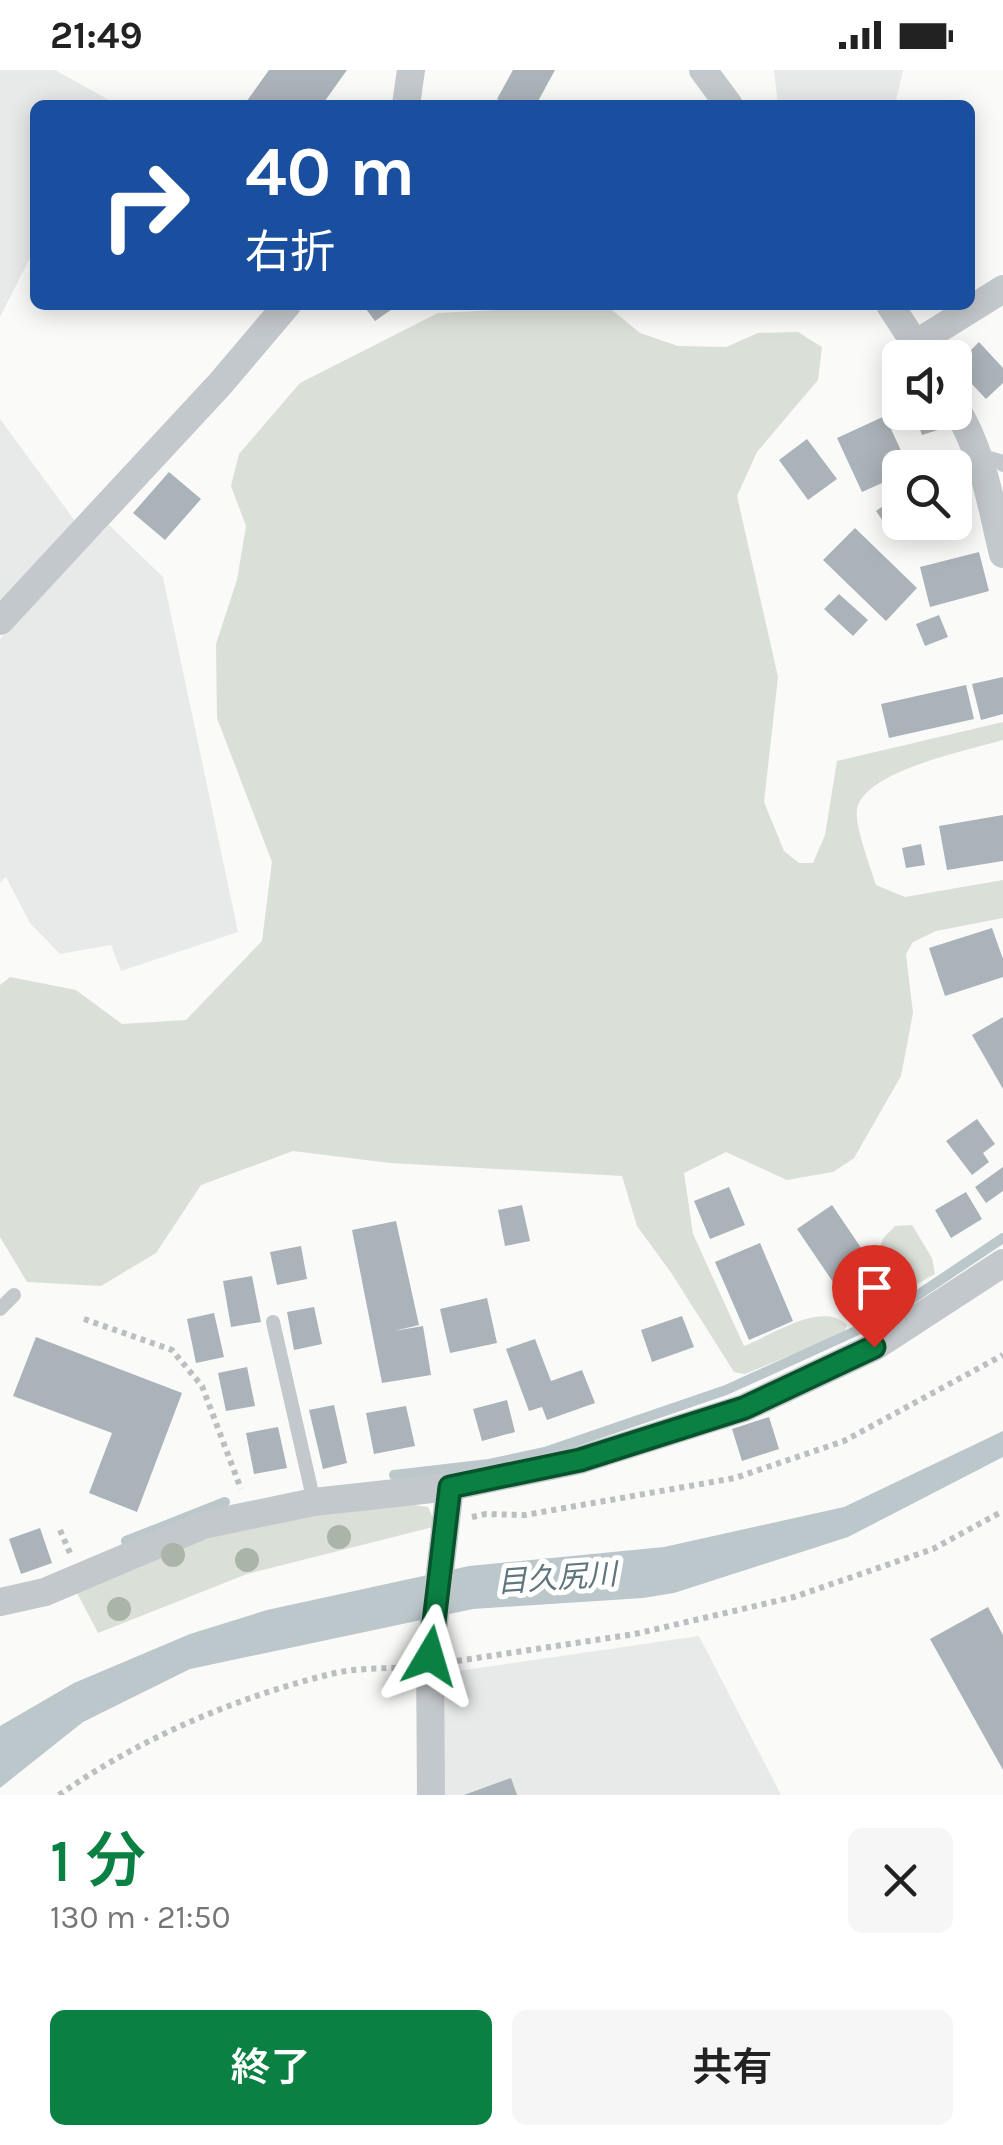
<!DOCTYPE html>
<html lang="ja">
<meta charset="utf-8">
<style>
:root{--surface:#fff;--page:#f6f6f6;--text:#222;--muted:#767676;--accent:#0b8043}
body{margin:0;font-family:Karla,"Noto Sans JP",sans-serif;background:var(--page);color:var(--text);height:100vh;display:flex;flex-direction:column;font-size:38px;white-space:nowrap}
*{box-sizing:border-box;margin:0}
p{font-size:32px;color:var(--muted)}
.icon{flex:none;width:55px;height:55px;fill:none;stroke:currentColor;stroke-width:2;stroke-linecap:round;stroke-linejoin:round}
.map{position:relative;height:1725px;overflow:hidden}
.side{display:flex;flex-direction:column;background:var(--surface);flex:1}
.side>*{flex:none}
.top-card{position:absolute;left:30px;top:30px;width:945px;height:210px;border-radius:15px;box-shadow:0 5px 25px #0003;background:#1a4fa0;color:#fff;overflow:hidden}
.controls{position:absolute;left:882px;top:270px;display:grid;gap:20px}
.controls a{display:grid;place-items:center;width:90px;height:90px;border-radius:15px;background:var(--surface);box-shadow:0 5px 25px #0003;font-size:50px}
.pin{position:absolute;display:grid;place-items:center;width:85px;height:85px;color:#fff;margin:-102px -42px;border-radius:50% 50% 50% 0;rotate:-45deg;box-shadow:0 0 10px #0007}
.pin .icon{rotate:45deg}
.me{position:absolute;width:110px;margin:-55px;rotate:7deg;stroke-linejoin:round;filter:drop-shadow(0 0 8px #0008)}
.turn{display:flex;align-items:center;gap:35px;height:210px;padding:0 50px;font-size:45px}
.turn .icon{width:130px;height:130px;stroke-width:2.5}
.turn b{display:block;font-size:70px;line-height:85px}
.round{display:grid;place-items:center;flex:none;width:105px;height:105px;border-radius:15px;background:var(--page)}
.headline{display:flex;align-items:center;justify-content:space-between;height:170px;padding:0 50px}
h1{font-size:60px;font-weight:600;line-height:75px;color:var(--accent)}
.action{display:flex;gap:20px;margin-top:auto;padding:20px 50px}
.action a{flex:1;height:115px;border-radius:15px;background:var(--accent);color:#fff;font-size:40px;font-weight:600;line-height:115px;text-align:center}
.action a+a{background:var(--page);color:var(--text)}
.status{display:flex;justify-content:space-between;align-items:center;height:70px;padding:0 50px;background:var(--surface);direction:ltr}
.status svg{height:28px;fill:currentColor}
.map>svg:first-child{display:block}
.built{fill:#e8e9e9}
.green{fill:#dadfd7}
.water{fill:#bbc7cb}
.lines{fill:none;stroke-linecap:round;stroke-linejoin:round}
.stream{stroke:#bbc7cb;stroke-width:10}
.building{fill:#aab3b9}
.path{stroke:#bbbfc2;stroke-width:6;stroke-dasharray:5 5;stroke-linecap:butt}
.lane{stroke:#c3c8cc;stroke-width:14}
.street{stroke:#c3c8cc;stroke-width:28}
.tree{fill:#aab4a7}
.route-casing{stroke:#07532c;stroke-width:25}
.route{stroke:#0b8043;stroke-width:18}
.labels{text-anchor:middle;stroke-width:10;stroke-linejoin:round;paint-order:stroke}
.water-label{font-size:30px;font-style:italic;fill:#60757c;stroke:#fff}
</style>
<div class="status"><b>21:49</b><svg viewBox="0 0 49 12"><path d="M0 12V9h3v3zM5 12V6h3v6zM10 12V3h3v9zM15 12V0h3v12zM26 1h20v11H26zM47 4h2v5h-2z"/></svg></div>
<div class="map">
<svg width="1003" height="1725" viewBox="0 0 1003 1725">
<rect width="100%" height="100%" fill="#fafaf8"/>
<path class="built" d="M0,0H55L109,30L107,35H35V178L0,247Z
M774,0H903L895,35H778Z
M0,349L78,455L0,534Z
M109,455L163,507L238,862L121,901L111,875L60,884L30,853L6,807L0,813V569Z
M699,1566L781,1725H442L444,1603Z"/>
<path class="green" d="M522,235H606L640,263L678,276L726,277L758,263L798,262L822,277L818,310L757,382L737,426L778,607L764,732L784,781L799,793H813L825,765L837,691L1003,652V670C969,680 864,701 857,739C854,754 871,799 876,815L905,827L1003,810V848L936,861L913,872L906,884L913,943L901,1006L854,1088L833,1102L787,1110L726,1082L684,1103L693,1164L744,1276C771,1266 822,1230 847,1255L844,1263L745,1304L734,1302L672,1204L637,1156L622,1106L390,1093L293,1081L201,1115L156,1183L101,1216L27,1212L0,1167V915L10,907L76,920L122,954L186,950L262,871L272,792L217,648L216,574L237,510L246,456L231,416L239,384L300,313L438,243L498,240Z
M912,1155L932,1188L935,1204L892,1228C882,1215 875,1184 883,1169C886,1164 891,1161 895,1156Z
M386,1431L428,1437L437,1456L247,1504L98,1563L75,1519L218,1460Z"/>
<path class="water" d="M1003,1361V1387L848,1467L674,1523L643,1528L473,1539L190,1599L83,1652L0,1718V1656L74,1613L190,1564L267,1540L469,1496L664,1477L844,1437Z"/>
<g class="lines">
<path class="stream" d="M394,1405L489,1394L545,1382L726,1320L858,1260L897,1239L1003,1168
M126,1471L225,1432"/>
</g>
<path class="building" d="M269,0H347L322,35H244Z
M513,0H555L536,35H509L497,29Z
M363,235H398L375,251Z
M979,272L1003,298V313L986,329L955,296Z
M914,342H939L944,358L922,365Z
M885,346L909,398H900V405L862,422L837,368Z
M807,369L837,409L808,430L779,390Z
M169,402L201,429L165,470L133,443Z
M900,424V452L889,460L876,441Z
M855,458L917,518L886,551L823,490Z
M979,482L989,521L930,537L920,497Z
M839,524L868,550L853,566L824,539Z
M939,545L948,567L925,576L916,554Z
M1003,607V644L981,650L972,614Z
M966,615L974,649L889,668L881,634Z
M1003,745V791L947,800L939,756Z
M921,774L925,795L906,798L902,778Z
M992,858L1003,889V907L945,926L929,878Z
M1003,947V1019L972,965Z
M977,1049L995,1074L983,1083L989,1092L972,1105L946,1071Z
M1003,1097V1121L986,1133L975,1117Z
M729,1117L745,1155L710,1169L694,1131Z
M966,1122L982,1149L951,1168L935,1140Z
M522,1135L530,1171L505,1176L498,1140Z
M832,1135L868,1188L833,1212L797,1159Z
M396,1151L419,1255L394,1261L423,1256L431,1305L382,1313L352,1160Z
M760,1173L793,1251L749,1270L715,1192Z
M301,1176L307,1209L277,1215L270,1182Z
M252,1206L261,1252L231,1257L223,1211Z
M487,1228L497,1273L450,1283L440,1239Z
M314,1237L322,1274L294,1280L287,1242Z
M214,1243L224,1287L196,1293L187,1249Z
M682,1246L694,1277L652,1292L641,1260Z
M36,1267L182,1323L137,1442L89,1423L112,1363L13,1326Z
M535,1269L551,1311L582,1300L595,1333L547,1350L542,1337L529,1341L506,1279Z
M247,1297L255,1336L226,1341L218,1303Z
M507,1330L515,1362L482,1371L473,1339Z
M334,1335L347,1393L323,1399L309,1340Z
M406,1336L415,1376L374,1384L366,1343Z
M769,1347L779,1379L742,1391L732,1359Z
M278,1357L287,1398L254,1404L246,1363Z
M40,1458L52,1493L21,1504L9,1469Z
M988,1537L1003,1565V1700L930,1569Z
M511,1708L517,1725H464Z"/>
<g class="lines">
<path class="path" d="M84,1249L172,1280L202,1316L241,1419
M472,1447L486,1444L525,1445L735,1408L844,1371L1003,1285
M60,1460L70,1483
M457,1591L635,1564L794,1527L933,1479L1003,1441
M59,1725C140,1668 239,1626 335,1603C357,1598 382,1599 405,1597"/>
<path class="lane" d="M979,385L1000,391L1003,395
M0,1239L14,1225
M273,1252L314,1432"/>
<path class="street" d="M703,0L729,35
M406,35L411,0
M890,235L923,286
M915,274L1003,219
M955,337C983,381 991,435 1003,484
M0,551L220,314L287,235
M0,1532L45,1522L203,1455L314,1432L450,1417L580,1390L744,1338L874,1277L1003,1193
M431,1725L430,1586L450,1417"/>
</g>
<g class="tree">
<circle cx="339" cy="1467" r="12"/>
<circle cx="173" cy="1485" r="12"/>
<circle cx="247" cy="1490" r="12"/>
<circle cx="119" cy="1539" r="12"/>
</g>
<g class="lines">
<defs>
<path id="route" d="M430,1586L450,1417L580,1390L744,1338L874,1277"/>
</defs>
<use href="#route" class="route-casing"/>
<use href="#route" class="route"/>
</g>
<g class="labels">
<g class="water-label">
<text transform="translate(557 1508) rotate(-4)" y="10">目久尻川</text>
</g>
</g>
</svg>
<div class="controls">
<a><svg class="icon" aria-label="sound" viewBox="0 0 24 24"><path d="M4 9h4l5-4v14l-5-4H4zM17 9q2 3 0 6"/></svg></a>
<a><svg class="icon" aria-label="search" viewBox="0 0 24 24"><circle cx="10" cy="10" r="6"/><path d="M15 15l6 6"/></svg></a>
</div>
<div class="pin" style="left:874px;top:1277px;background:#d93025"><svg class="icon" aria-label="arrive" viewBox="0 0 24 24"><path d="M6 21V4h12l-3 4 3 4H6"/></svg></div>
<svg class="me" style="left:430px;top:1586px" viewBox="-20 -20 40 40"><path d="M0-17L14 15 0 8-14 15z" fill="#0b8043" stroke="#fff" stroke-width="4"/></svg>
<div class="top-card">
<div class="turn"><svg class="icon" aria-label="right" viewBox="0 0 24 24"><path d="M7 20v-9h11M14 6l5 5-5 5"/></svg><div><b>40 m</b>右折</div></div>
</div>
</div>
<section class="side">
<div class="headline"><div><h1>1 分</h1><p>130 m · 21:50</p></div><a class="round"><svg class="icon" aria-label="close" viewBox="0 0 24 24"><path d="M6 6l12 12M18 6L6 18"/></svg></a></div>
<div class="action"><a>終了</a><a>共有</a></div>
</section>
